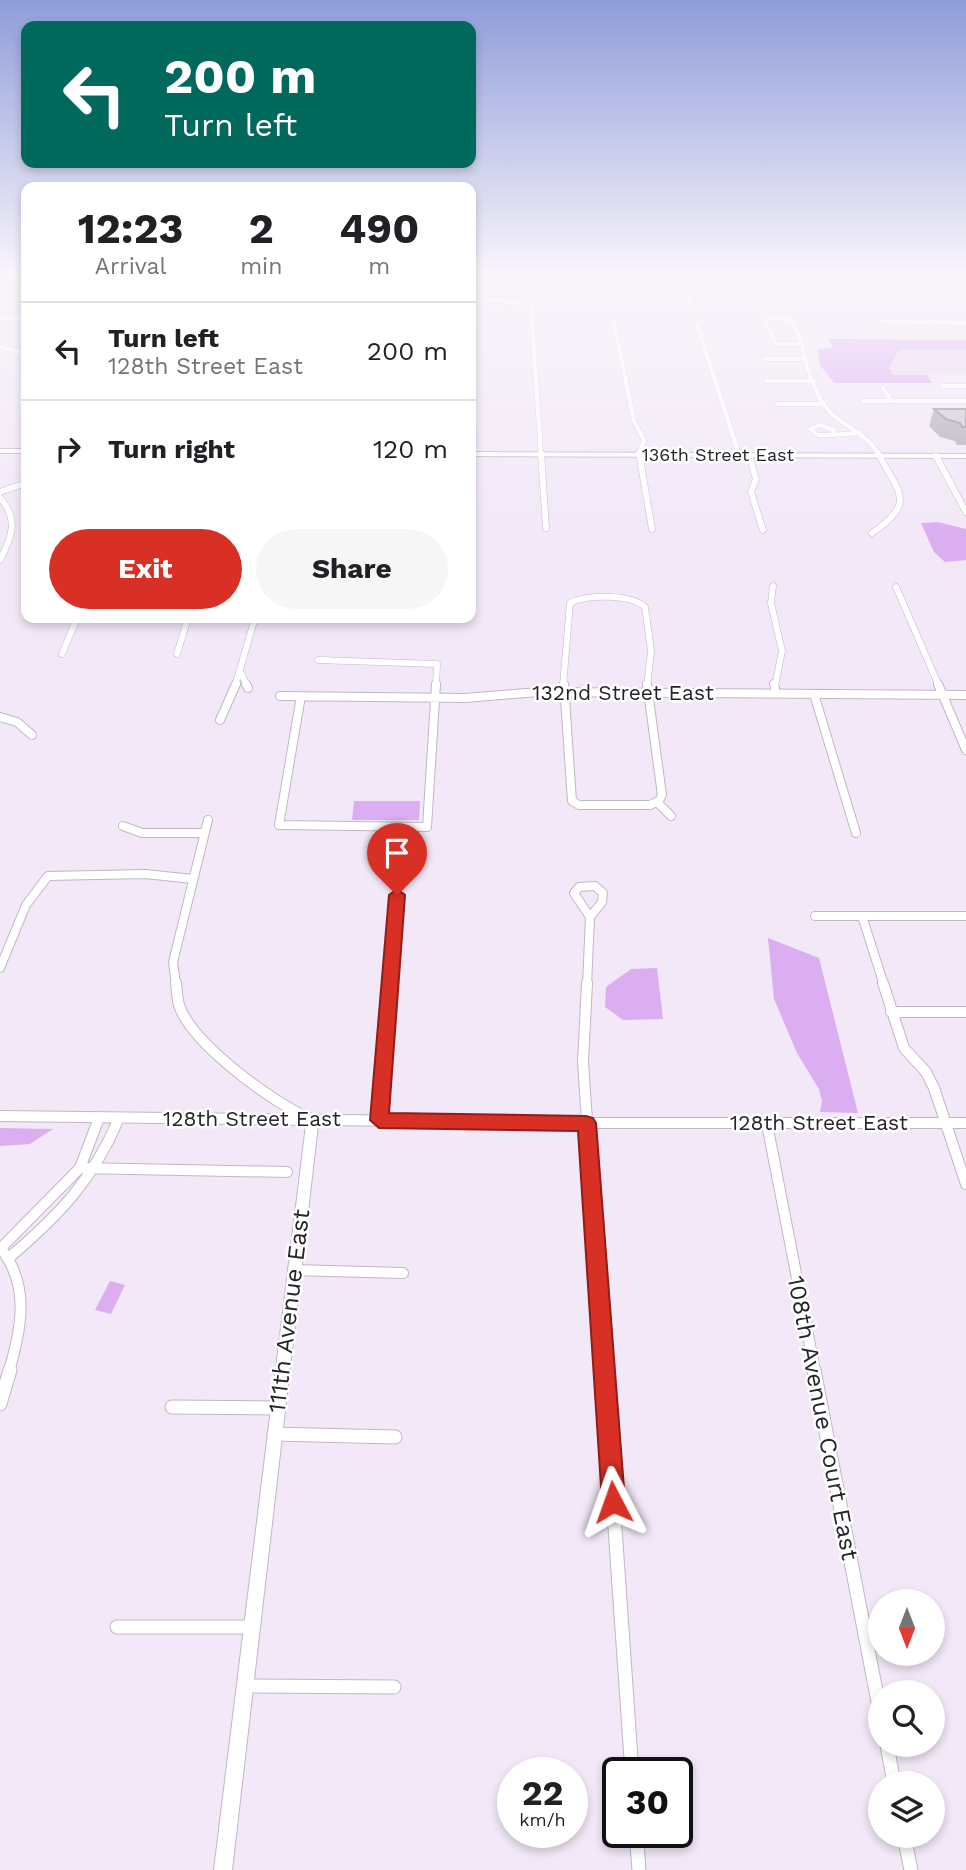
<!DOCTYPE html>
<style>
:root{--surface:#fff;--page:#f6f6f6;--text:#202124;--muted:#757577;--line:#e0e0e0;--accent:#d93025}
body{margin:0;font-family:"Work Sans",sans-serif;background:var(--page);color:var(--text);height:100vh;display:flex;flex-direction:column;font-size:26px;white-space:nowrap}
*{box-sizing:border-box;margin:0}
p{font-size:23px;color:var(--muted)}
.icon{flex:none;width:38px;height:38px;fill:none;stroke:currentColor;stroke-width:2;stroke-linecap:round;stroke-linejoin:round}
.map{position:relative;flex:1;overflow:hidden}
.panel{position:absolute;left:21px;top:182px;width:455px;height:441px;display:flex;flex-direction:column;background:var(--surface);border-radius:14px;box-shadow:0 4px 10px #0003}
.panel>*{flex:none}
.banner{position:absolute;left:21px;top:21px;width:455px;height:147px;border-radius:14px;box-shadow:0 4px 10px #0003;background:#00695c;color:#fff;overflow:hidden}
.needle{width:46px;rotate:180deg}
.buttons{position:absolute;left:868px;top:1589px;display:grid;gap:14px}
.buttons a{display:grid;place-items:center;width:77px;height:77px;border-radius:50%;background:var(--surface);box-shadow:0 4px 10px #0003;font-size:35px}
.speed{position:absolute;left:497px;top:1757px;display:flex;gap:14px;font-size:35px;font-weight:700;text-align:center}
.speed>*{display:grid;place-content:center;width:91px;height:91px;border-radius:50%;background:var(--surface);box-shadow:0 4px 10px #0003;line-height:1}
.speed small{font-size:18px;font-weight:400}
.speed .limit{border:4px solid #111;border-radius:10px;background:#fff;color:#111}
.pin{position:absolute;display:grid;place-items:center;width:60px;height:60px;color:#fff;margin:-72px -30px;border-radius:50% 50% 50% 0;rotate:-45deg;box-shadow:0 0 7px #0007}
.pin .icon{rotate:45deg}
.me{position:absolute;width:77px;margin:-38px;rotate:356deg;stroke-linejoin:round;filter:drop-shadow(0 0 5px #0008)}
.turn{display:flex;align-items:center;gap:24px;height:147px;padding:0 28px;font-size:32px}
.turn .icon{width:91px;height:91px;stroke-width:2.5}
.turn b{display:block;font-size:49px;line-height:60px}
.eta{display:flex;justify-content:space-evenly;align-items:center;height:119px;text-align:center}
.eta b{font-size:42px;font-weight:700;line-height:49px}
.cta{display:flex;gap:14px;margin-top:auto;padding:14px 28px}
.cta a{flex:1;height:80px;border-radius:42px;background:var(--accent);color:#fff;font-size:28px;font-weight:700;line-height:80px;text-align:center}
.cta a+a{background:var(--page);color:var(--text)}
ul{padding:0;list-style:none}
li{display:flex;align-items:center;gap:21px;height:98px;padding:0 28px;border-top:2px solid var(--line)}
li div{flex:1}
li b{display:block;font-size:26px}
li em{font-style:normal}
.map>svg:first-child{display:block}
.built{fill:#e7d9ef}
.green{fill:#dbadf1}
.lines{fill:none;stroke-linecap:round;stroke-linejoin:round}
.minor-far4-casing{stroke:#c0b7c5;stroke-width:5}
.minor-far3-casing{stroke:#c0b7c5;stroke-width:7}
.minor-far2-casing{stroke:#c0b7c5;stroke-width:10}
.minor-far1-casing{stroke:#c0b7c5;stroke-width:12}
.minor-casing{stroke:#c0b7c5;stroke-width:15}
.tertiary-casing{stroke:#c0b7c5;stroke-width:2}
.minor-far4{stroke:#fff;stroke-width:4.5}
.minor-far3{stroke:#fff;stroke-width:6}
.minor-far2{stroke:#fff;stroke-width:8}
.minor-far1{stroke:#fff;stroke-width:10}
.minor{stroke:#fff;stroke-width:13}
.tertiary{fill:#fff;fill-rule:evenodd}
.wall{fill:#b1a9b5}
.building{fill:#cec4d3;stroke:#908994;stroke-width:2}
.route{fill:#d93025;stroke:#8d1f18;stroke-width:2}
.labels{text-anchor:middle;stroke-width:5;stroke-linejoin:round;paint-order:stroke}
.far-street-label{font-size:18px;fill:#272429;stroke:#fff}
.street-label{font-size:21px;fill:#272429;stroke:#fff}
.near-street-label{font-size:24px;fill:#272429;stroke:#fff}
</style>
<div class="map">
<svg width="966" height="1870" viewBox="0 0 966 1870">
<rect width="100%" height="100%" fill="#f2e8f7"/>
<path class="built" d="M879,349H966V375H893Z"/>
<path class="green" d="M829,339L966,340V349L899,350L889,367L893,375H927L932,383H834L820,365L818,349L833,348Z
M938,522L966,529V560L945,562L934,552L921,523Z
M354,801H420L419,820H352Z
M768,938L819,958L858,1113L820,1112L822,1101L819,1089L797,1053L774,999Z
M657,968L663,1019L623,1020L605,1007L606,987L631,969Z
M0,1128L53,1129L30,1144L0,1146Z
M110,1281L125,1285L111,1314L95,1310Z"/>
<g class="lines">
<defs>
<path id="minor-far4" d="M480,275L482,299L527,304
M606,275L609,291
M681,275L691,305
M26,277V282
M830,290L844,293L966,294
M687,293L757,292L763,288L757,275
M531,308L541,455
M777,317L791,320L803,344H776L765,320Z
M0,318L26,319
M878,321L966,323
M614,323L634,421L644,440L639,455
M697,324L739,455
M803,344C803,361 817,399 829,411C845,428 867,433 879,455
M0,347L24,353
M765,359H803
M766,381H814
M942,386H966
M883,388L891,401
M863,401H966
M778,404H824
M820,425L834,430L831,435H818L810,429Z
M831,435L860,433"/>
<path id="minor-far3" d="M541,453L546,528
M639,453L652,529
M749,455L756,479L751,492L763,530
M936,456L966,512
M0,492L26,483
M0,498C19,519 12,537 0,560
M872,533C917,502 899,494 878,453
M773,586L771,603L782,651L775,686
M896,587L939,686
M62,654L77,618
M177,654L188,618
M318,660L437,664L436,686
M241,673L247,686
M235,686L255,618
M563,686L570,603C587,594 630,594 645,607L651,651L647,686"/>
<path id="minor-far2" d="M246,684L248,688
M564,684L572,801L579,805H650L659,801L662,795L647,684
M774,684L776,693
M938,684L966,750
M814,694L856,833
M280,696L465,698L539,692L966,695
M301,696L279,825L427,827L436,684
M0,717L17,722L32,735
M220,720L236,684
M657,802L671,816
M123,826L142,833H204
M595,886L603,893L602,902L590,917L574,893L579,887Z
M815,916H966
M862,916L884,985
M0,968L26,905L48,876L145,874L193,879
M176,985L173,962L208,820
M390,985L397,895
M587,985L590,917"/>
<path id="minor-far1" d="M176,983C177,990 177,998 179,1005C191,1043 274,1104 311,1119
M587,983L583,1062L604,1371
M883,983L904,1048L926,1072L934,1088L966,1184
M891,1012H966
M379,1120L390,983
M767,1124L815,1371
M80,1168L287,1172
M0,1247C30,1285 22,1327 9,1371
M1,1248L80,1168L99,1118
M10,1257C60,1214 93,1180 119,1118
M293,1270L403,1273"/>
<path id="minor" d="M604,1370L632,1773
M814,1370L880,1712
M0,1404L10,1370
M172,1407L276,1408
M274,1434L395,1437
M117,1627H252
M245,1686L394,1687
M887,1745L894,1783
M636,1832L639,1870
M904,1836L911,1870"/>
<path id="tertiary" d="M0,449H26V453H0Z
M471,452L966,454V458L471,456Z
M0,1111L586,1118H966V1128H586L318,1125L232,1870H214L306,1125L0,1121Z"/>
</defs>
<use href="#minor-far4" class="minor-far4-casing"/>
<use href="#minor-far3" class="minor-far3-casing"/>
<use href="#minor-far2" class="minor-far2-casing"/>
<use href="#minor-far1" class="minor-far1-casing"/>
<use href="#minor" class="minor-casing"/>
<use href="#tertiary" class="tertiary-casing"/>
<use href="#minor-far4" class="minor-far4"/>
<use href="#minor-far3" class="minor-far3"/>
<use href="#minor-far2" class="minor-far2"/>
<use href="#minor-far1" class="minor-far1"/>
<use href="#minor" class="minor"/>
<use href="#tertiary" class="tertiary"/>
</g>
<path class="wall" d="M934,409H966V445H957L955,441L940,437L929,426Z"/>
<path class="building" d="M934,409H966V427H962L960,423L946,419Z"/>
<linearGradient id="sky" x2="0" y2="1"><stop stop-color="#8f9cd9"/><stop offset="0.51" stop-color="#f9f5fb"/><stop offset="1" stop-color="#f9f5fb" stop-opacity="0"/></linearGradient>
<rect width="966" height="537" fill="url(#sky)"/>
<path class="route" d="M397,889L405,895L389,1113L586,1116L593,1118L596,1123L625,1502L621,1510L613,1514L605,1510L602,1502L578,1131L379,1128L370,1120L389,895Z"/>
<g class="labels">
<g class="far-street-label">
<text x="718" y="461">136th Street East</text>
</g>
<g class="street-label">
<text x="623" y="700">132nd Street East</text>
<text x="252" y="1126">128th Street East</text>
<text x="819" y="1130">128th Street East</text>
</g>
<g class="near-street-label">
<text transform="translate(289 1311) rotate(-83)" y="8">111th Avenue East</text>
<text transform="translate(823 1418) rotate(79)" y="8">108th Avenue Court East</text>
</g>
</g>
</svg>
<div class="buttons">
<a><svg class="needle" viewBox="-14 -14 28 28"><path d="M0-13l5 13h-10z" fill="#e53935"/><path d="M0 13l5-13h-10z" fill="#757577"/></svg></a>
<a><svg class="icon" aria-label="search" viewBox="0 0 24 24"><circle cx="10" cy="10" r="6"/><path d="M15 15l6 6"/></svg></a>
<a><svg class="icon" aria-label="layers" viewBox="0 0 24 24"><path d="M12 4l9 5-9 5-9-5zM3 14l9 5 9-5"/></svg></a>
</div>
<div class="speed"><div>22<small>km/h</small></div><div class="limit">30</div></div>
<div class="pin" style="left:397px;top:895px;background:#d93025"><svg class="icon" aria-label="arrive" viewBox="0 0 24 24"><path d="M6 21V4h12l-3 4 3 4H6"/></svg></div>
<svg class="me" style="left:613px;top:1502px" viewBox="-20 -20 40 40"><path d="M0-17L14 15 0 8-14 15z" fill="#d93025" stroke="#fff" stroke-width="4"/></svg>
<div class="banner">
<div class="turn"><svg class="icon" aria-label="left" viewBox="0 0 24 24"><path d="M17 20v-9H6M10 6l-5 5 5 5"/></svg><div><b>200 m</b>Turn left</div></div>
</div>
<section class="panel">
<div class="eta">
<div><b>12:23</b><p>Arrival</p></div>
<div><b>2</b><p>min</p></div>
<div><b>490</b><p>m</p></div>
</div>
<ul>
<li><svg class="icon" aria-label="left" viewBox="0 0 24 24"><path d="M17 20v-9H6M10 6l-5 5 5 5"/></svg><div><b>Turn left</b><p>128th Street East</p></div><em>200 m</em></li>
<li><svg class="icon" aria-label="right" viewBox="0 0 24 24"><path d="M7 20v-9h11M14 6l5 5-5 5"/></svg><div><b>Turn right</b></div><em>120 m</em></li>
</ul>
<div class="cta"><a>Exit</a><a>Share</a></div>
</section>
</div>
